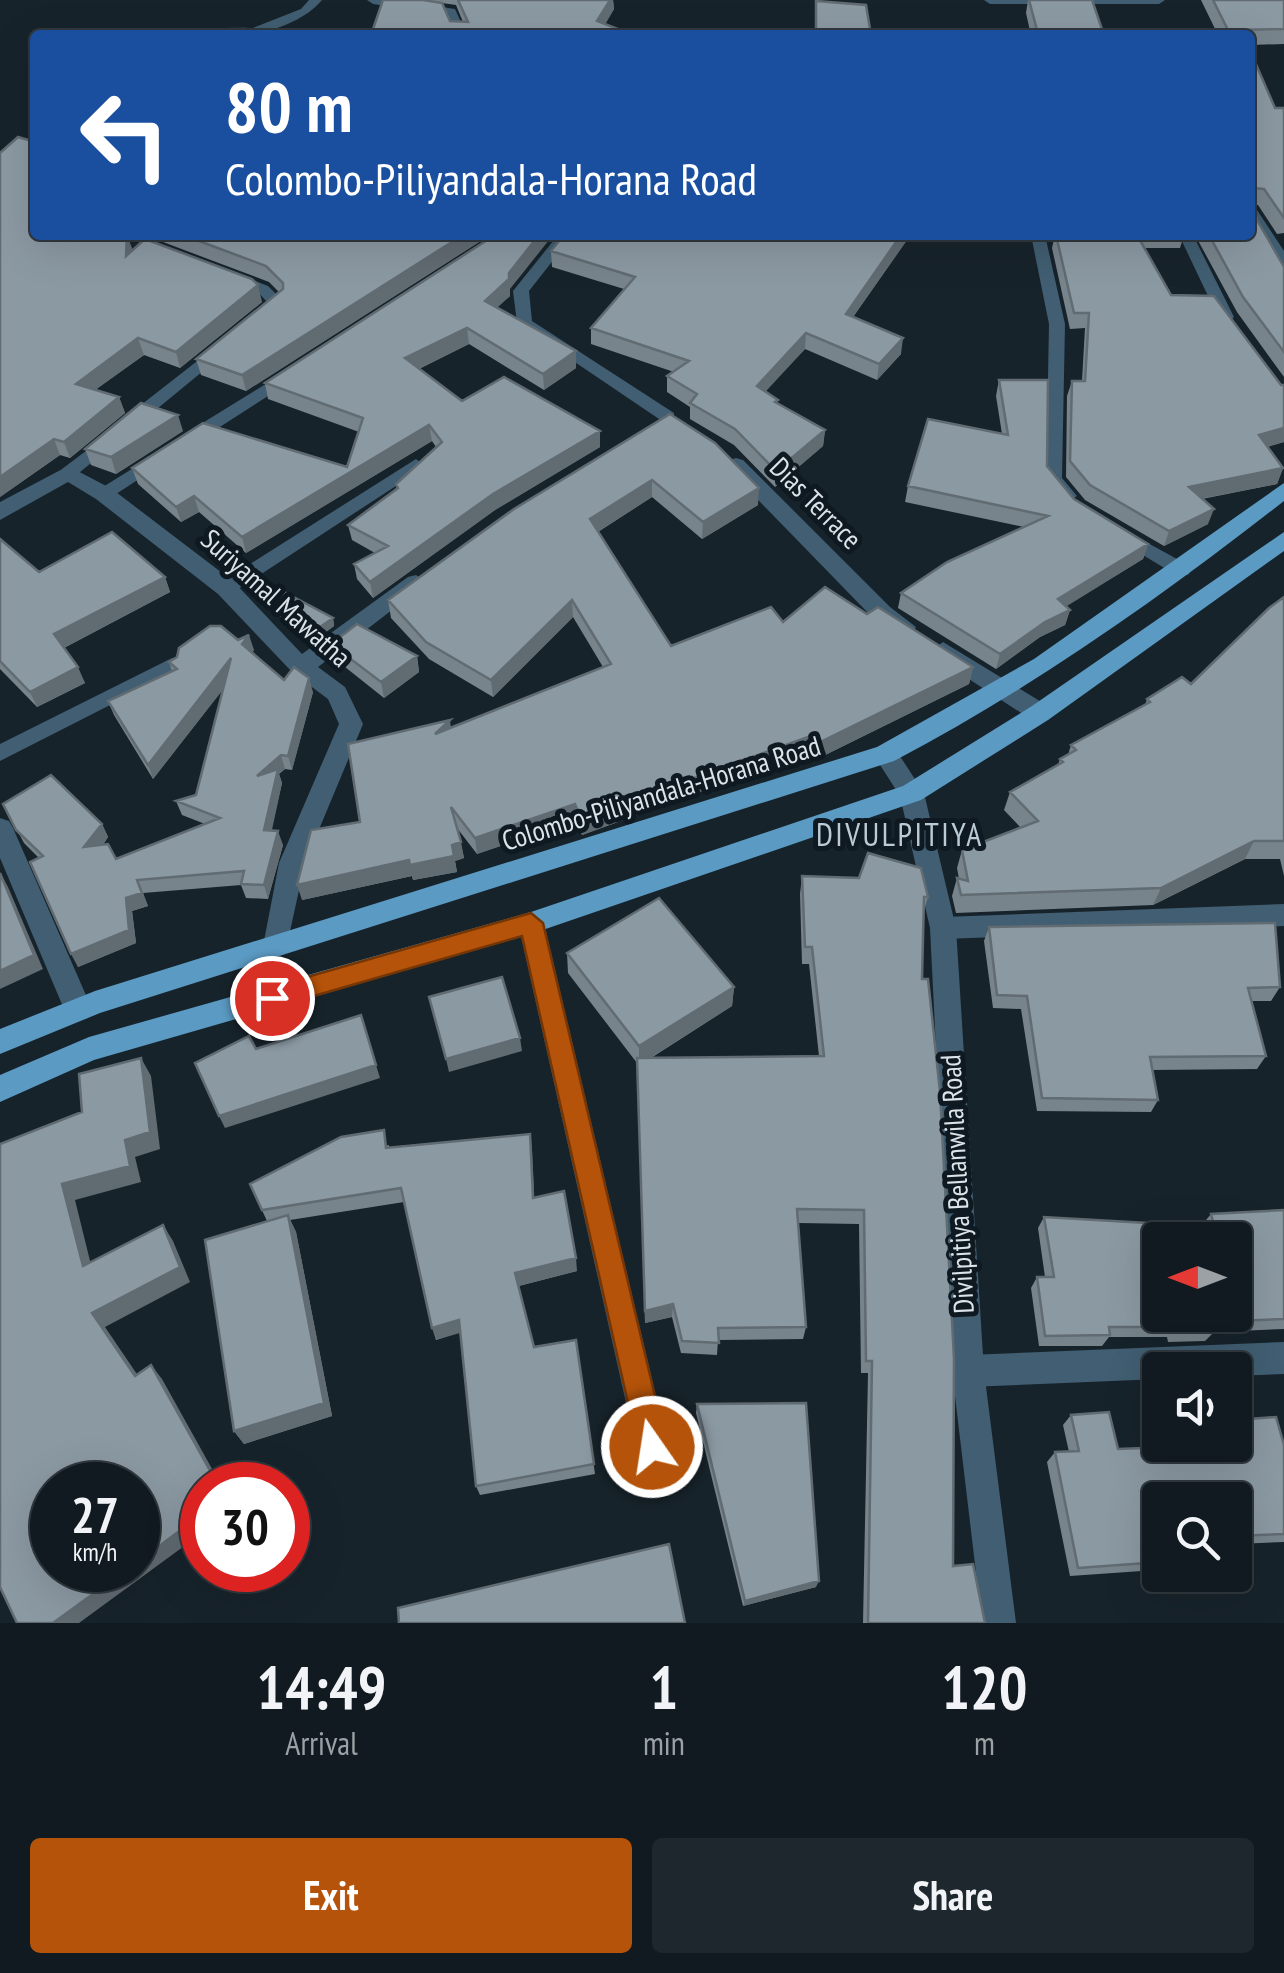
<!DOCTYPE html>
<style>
:root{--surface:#111a20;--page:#1e272d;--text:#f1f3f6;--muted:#9ca1a5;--line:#30383e;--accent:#b45309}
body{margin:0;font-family:"PT Sans Narrow",sans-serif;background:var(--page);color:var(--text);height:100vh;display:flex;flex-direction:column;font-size:38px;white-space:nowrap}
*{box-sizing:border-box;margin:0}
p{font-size:32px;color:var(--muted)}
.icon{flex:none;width:55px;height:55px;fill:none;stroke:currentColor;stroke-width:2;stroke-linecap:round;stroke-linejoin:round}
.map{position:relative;height:1623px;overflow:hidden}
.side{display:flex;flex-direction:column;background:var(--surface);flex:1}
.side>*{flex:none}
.top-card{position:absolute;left:30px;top:30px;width:1225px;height:210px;border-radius:10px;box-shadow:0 10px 40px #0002,0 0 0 2px var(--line);background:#1a4fa0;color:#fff;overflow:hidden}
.needle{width:65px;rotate:270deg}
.tools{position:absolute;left:1142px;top:1222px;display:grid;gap:20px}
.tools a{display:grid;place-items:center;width:110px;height:110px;border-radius:10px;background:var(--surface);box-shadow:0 10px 40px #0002,0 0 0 2px var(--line);font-size:50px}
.speed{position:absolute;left:30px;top:1462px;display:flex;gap:20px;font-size:50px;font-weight:700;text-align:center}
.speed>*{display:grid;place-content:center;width:130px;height:130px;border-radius:50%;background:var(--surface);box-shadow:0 10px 40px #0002,0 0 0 2px var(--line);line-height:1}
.speed small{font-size:25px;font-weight:400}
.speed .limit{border:15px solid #d22;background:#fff;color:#111}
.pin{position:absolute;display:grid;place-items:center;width:85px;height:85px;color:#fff;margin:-42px;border:5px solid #fff;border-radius:50%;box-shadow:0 2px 10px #0007}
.me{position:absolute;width:110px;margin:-55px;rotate:347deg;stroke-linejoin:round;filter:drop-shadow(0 0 8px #0008)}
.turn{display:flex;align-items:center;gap:35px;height:210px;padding:0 30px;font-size:45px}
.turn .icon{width:130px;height:130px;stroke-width:2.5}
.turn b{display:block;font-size:70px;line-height:85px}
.eta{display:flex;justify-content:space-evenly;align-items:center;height:170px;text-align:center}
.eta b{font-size:60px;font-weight:700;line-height:70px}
.action{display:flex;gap:20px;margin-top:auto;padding:20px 30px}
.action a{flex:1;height:115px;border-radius:10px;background:var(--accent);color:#fff;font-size:40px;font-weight:700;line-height:115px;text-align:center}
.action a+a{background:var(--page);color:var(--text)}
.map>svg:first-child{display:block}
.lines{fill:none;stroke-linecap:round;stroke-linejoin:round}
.service{fill:#415e72;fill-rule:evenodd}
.minor{fill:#415e72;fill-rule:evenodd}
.tertiary{fill:#415e72;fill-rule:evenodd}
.primary{fill:#5b9ac3;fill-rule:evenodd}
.wall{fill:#78848c;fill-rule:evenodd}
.shaded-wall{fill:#616b72}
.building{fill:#8b99a3;stroke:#616b72;stroke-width:2.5}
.route{fill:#b45309;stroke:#753606;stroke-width:2.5}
.labels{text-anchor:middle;stroke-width:10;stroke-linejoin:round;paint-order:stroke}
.street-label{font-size:28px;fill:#dce3e9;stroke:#0e1921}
.quarter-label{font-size:32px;letter-spacing:2.5px;fill:#bbcad4;stroke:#0e1921}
</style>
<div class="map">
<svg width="1284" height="1623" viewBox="0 0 1284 1623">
<rect width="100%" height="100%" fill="#17232b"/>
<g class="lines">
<path class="service" d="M309,0H322C303,23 264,35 235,35L301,9Z
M367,0H397L455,9L467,35H455L446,15L373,4Z
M984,0H1165L1159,4H990Z
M1250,206L1255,207L1284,251V267L1279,265L1250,221Z
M558,235H573L529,291L532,321L674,413V421H662L517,323L513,291Z
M1031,235H1045L1065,324L1062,478L1077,496L1068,502L1062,500L1046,479L1049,324Z
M1179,235H1193L1234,317L1231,320H1221L1218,317Z
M237,274L268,286L284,302L265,318H255V312L267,302L258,292L232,282L229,279Z
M219,344L225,345V353L135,427H123V419Z
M287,371L293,372V380L195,443H183V435Z
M107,435L113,437V445L74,477H62V469Z
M156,454L162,456V464L110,498H98V490Z
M416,459L424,465L422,469L232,593H220L217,588L220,583Z
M1124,530L1188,565L1191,570L1188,575H1176L1118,540L1115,536Z
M172,658L181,665L179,670L0,761V744Z"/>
<path class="minor" d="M736,458L743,460L890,607L916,627L913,633H897L874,619L729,470V460Z
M68,466L112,489L234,582L302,654L408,577L416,575L427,583L318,667L345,687L363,724L305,863L285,954L276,957L267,954L263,946L279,863L339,724L328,699L293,673L218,594L96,499L68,482L0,520V502Z
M943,642L1048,706L1052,713L1048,720H1032L935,657L931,651Z
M0,818L9,821L13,828L92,1009L88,1018L78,1021L68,1018L64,1009L0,858Z
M1284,904V926L943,939L934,936L930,928L934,920L943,917Z
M531,912L540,915L544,923L668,1447L663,1458L652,1463L641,1458L636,1447L518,923L522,915Z
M1284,1342V1374L1235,1376V1370H1160V1379L968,1387L957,1382L952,1371L957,1360L968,1355Z"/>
<path class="tertiary" d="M885,744L894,747L924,793L956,928L984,1371L1016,1623H982L952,1371L930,928L900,796L873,754Z"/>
<path class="primary" d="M1284,483V501C1160,598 1033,688 894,761L100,1013L0,1054V1029L95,991L877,747L1034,659Z
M1284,532V551L1048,720L921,800L531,934L94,1060L0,1102V1075L89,1037L531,912L903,786L1032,706Z"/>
</g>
<path class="wall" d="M383,0H613L614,9L605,24L633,35H373V29ZM442,3L456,5L463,22L450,21Z
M1028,0L1104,35H1017L1018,31H1030L1026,13Z
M1201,0H1284V44L1250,45V35H1218Z
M1250,55L1275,108H1284V233L1277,234L1258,205L1252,204L1257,220L1284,267V377L1237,312L1195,235H1250Z
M0,153L132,248V251L262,302L180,368L144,355L95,390L119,397L125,413L70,458L60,455L0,497Z
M161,235H490L246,391L201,375L196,359L279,292L269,282L163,242Z
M564,235H917L913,241L907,240L853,317L901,354L877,380L805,349L765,391L778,404L825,430L823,446L775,487L734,445L690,419V407L667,392V376L674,372L591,344V328L624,289L552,267L551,251Z
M1055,235H1184L1180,248H1144L1171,295L1284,442L1267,447L1283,468L1277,484L1202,499L1208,524L1164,546L1085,500L1066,477L1067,396L1072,381H1082L1085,328L1070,329L1052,248Z
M510,289V296L497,307L576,351V368L544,390L469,344L419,369L462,401L600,447L495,510L373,598L357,579L354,564L375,553L352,540L348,525L397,490L396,484L436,447L432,441L246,553L199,512L181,522L138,484L132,468L347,467L359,432L268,399L265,383Z
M999,380L1047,466L1074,499L1148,544L1143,559L1066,606L1070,610L1065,625L1040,637L996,669L898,608L901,593L1024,527L905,502L908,486L1002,434L996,396Z
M670,414L758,505L702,539L652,497L598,532L671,646L783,622L867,614L973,667L969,684L811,762L805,754L582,835L576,820L477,854L457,828L464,858L455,861L457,872L413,880L412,876L302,900L360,822L451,728L603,667L573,617L493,697L429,659L391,618L388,600Z
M183,431L116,474L91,465L85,449Z
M0,539L39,572L165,577L170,592L64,648L85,683L37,707L0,669Z
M1284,597V876L1280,859H1245L1153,905L956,913L952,896L957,878L959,879L957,868L962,850L1021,828L1004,810L1010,792L1058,765L1060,759L1068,755L1071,745L1145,705L1147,699L1191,684Z
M276,608L333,618L334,626L312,642L279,616Z
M238,640L254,650L252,652L284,680L313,692L292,770L285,769L279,774L282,783L271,831L283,845L268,899L246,898L241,885L143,893L148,906L132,911L136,943L78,967L39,858L24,843L3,804L102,824L108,837L103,845L116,859L205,824L182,815L176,801L196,795L223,689L153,779L114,715L108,701L172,671L169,662Z
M331,644L417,656L419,672L384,698L335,659Z
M802,876L928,897L923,913L922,979L953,1566L985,1623H863L868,1373H861L859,1224L798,1223L806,1327L803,1339L718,1340L717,1355L681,1353L672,1317L645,1323L637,1063L568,973L567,953L734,987L732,1006L651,1058L819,1056L809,964H802L800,894Z
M989,927L1280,987L1271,1001H1251L1266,1056L1257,1069L1152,1070L1158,1100L1151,1112L1037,1111L1021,1009L993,1008L984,941Z
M530,1134L534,1198L577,1271L519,1286L534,1347L576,1340L595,1474L480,1495L476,1486L460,1332L436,1340L404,1202L290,1220L296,1232L332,1416L244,1444L234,1431L267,1221L250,1184L389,1145V1147Z
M1284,1210V1329L1214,1332L1205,1341L1168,1342L1167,1337H1109L1102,1346H1039L1031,1288L1037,1277H1045L1038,1228L1044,1217L1157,1279L1235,1315V1240H1205L1202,1225L1211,1214Z
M697,1404L816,1587L743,1606L696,1413Z
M1071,1415L1118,1449L1182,1447L1181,1445H1284V1542L1235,1544V1500H1160V1567L1156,1570L1070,1576L1047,1462L1055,1452H1069L1063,1425Z"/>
<path class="shaded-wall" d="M610,0H613L614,9L599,35L597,21Z
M127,235L132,248L131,273L126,256Z
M463,235H490L246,391L242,375Z
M539,235H553L510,289V296L487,317L485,301Z
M901,235H908L907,240L844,330L846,314Z
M258,285L262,302L180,368L176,352Z
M467,328L469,344L408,374L405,358Z
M806,333L805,349L756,402L757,386Z
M138,338L144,355L81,400L76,384Z
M903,338L901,354L877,380L879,364Z
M576,351V368L544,390L543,374Z
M119,397L125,413L70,458L64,442Z
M178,415L183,431L116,474L111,457Z
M429,425L432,441L246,553L242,537Z
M1284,428V442L1253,451L1259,435Z
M825,430L823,446L775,487L776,471Z
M600,431V447L495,510L373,598L370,582L493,494Z
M54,439L60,455L0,497V477Z
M1283,468L1277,484L1183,502L1189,487Z
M652,480V497L591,536L590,519Z
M759,488L758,505L702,539L703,522Z
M194,496L199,512L181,522L176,507Z
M1214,509L1208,524L1164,546L1169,531Z
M1148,544L1143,559L1054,614L1058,599Z
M165,577L170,592L60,650L54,634Z
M572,600L573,617L493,697L491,680Z
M1070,610L1065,625L1040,637L996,669L1000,654L1045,622Z
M333,618L334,626L312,642L310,634Z
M249,635L254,650L247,659L242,644Z
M417,656L419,672L384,698L381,682Z
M231,658L236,673L153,779L148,765Z
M78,667L85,683L37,707L30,692Z
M973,667L969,684L811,762L814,745Z
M309,678L313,692L292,770L288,756Z
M450,720L452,737L435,734Z
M808,737L805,754L582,835L581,819Z
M281,755L285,769L279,774L282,783L269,844L264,830L257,776Z
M575,804L576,820L477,854L475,838Z
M102,824L108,837L90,861L84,847Z
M278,831L283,845L268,899L264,885Z
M1254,841L1245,859L1153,905L1161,888Z
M461,842L464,858L455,861L457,872L413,880L412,876L302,900L297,885L409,860Z
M0,873L8,887L43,969L0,989Z
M137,880L148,906L132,911L136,943L78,967L71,954L126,898Z
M734,987L732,1006L639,1065V1046Z
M520,1038L522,1051L449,1072L446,1059Z
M141,1058L151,1076L160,1149L135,1157L141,1182L75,1200L95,1281L83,1266L62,1184L125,1140Z
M376,1065L380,1078L225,1128L219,1116Z
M530,1134L532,1149L535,1212L533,1198Z
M288,1215L296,1232L332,1416L244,1444L234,1431Z
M163,1225L173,1241L190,1282L105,1327L147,1389L135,1376L92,1313Z
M576,1258L577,1271L518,1286L515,1273Z
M673,1304L672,1317L645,1323V1311Z
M459,1320L463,1332L436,1340L432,1328Z
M151,1365L162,1379L221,1485H218Z
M202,1514V1533L79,1623H53L126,1570H138V1562Z
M819,1581L816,1587L743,1606L745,1601Z"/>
<path class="building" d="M383,0H423L442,3L450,21L468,22L458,0H610L597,21L633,35H400L402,31L373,29Z
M1029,0H1092L1104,35H1019L1018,31L1037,30Z
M1213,0H1284V29L1228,30Z
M816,1L866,5L871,35H816Z
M245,29L243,35H155L157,30Z
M1250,55H1252L1275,108H1284V218L1264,189L1253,188L1252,205L1257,220L1284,267V352L1243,297L1209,235H1250Z
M18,137L35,142V235H127L126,256L145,239L252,279L258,285L176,352L138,338L76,384L119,397L64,442L54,439L0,477V153Z
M183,235H463L242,375L196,359L283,289V283L266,266Z
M495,235H539L509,273V279L485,301L576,351L543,374L467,328L405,358L462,401L504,377L600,431L493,494L370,582L354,564L388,546L348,525L398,488L396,484L442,442L429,425L242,537L194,496L176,507L132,468L203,423L347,467L363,418L265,383Z
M564,235H901L846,314L903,338L879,364L806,333L757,386L778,400L775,402L825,430L776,471L735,429L690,403L697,394L667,376L689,361L591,328L635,277L551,251Z
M1056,235H1137L1171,295L1214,296L1281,385H1284V428L1259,435L1283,468L1189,487L1214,509L1169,531L1090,485L1070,461L1072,381H1085L1089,313H1074Z
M999,380H1048L1047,466L1074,499L1148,544L1058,599L1070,610L1045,622L1000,654L901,593L947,562L1048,516L908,486L928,419L1008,435Z
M141,403L178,415L111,457L85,449Z
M670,414L715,443L759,488L703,522L652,480L590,519L671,646L771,607L783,622L825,587L867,614L878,607L973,667L814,745L808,737L581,819L575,804L475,838L451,807L461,842L452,845L454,856L410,865L409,860L297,885L311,830L360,822L348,744L450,720L435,734L611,664L572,600L491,680L426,642L388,600L514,509Z
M112,532L165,577L54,634L78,667L30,692L0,661V539L39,572Z
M286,593L333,618L310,634L276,608Z
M1284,597V841H1254L1161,888L961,895L957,878L968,881L962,850L1038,821L1010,792L1063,762L1060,759L1076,750L1071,745L1150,702L1147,699L1182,677L1191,684L1269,608Z
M357,624L417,656L381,682L331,644Z
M210,626H221L238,640L249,635L242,644L284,680L294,667L309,678L288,756L281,755L257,776L278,769L264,830L278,831L264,885L241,884L244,871L137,880L142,893L126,898L129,930L71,954L30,862L43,856L16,830L3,804L51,775L102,824L84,847L108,844L116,859L220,818L176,801L196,795L231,658L148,765L108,701L177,669L169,662L177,657L179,648Z
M868,853L921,868L928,897H924L922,979H928L940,1092L954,1359L953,1566L973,1564L985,1623H868L872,1361H866L864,1210L797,1209L806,1327L718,1328L719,1343L682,1341L673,1304L645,1311L637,1058L824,1056L812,947H805L802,876L859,878Z
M0,873L34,955L0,971Z
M659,898L734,987L639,1046L567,953Z
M1275,923L1280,987L1248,988L1266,1056L1150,1057L1158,1100L1042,1098L1027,996L997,995L989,927Z
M502,977L520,1038L446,1059L429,997Z
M361,1015L376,1065L219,1116L195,1063L249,1036L256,1049Z
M141,1058L150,1132L125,1140L130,1166L62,1184L83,1266L163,1225L180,1267L92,1313L135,1376L151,1365L218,1485H202V1514L138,1562V1485H52V1570H126L53,1623H17L0,1587V1144L82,1112L79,1074Z
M384,1130L386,1148L530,1134L533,1198L564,1191L576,1258L515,1273L534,1347L576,1340L594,1464L476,1486L459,1320L432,1328L401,1188L262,1210L250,1184L341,1137Z
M1284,1210V1319L1213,1322L1215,1331L1177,1332L1176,1327H1109L1110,1335L1045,1336L1037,1277H1054L1044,1217L1147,1223L1157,1279H1160V1315H1235V1240H1218L1211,1214Z
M288,1215L324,1403L234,1431L205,1240Z
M806,1403L819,1581L745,1601L697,1404Z
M1109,1412L1118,1449L1194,1446V1445H1235V1420L1276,1417L1284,1445V1534L1235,1536V1500H1160V1562L1078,1568L1055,1452L1079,1451L1071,1415Z
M669,1544L685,1623H399L398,1608Z"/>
<path class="route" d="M531,913L543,923L667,1447L663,1458L652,1462L642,1458L638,1447L522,936L272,1008L259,998L272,987Z"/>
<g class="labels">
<g class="street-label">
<text transform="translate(816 503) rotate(45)" y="10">Dias Terrace</text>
<text transform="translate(276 598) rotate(42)" y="10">Suriyamal Mawatha</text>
<text transform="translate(661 793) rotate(-17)" y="10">Colombo-Piliyandala-Horana Road</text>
<text transform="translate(957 1184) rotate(-93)" y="10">Divilpitiya Bellanwila Road</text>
</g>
<g class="quarter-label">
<text x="900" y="846">DIVULPITIYA</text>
</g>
</g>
</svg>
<div class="tools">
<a><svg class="needle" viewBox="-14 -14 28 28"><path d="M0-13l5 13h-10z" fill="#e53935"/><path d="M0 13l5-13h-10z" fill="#9ca1a5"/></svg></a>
<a><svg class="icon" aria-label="sound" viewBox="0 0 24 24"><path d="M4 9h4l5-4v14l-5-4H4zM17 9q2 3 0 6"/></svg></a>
<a><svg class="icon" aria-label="search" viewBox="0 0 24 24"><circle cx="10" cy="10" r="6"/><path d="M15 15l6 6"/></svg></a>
</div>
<div class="speed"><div>27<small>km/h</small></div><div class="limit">30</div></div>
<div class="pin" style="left:272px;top:998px;background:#d93025"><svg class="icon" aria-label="arrive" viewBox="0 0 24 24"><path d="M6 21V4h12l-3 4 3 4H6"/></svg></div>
<svg class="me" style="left:652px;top:1447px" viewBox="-20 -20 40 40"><circle r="17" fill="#b45309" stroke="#fff" stroke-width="3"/><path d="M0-11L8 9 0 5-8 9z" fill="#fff"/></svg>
<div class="top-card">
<div class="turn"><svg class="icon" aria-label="left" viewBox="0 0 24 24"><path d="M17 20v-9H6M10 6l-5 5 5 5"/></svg><div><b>80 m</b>Colombo-Piliyandala-Horana Road</div></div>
</div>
</div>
<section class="side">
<div class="eta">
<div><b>14:49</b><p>Arrival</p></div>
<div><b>1</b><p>min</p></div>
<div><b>120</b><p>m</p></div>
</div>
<div class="action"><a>Exit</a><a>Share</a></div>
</section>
